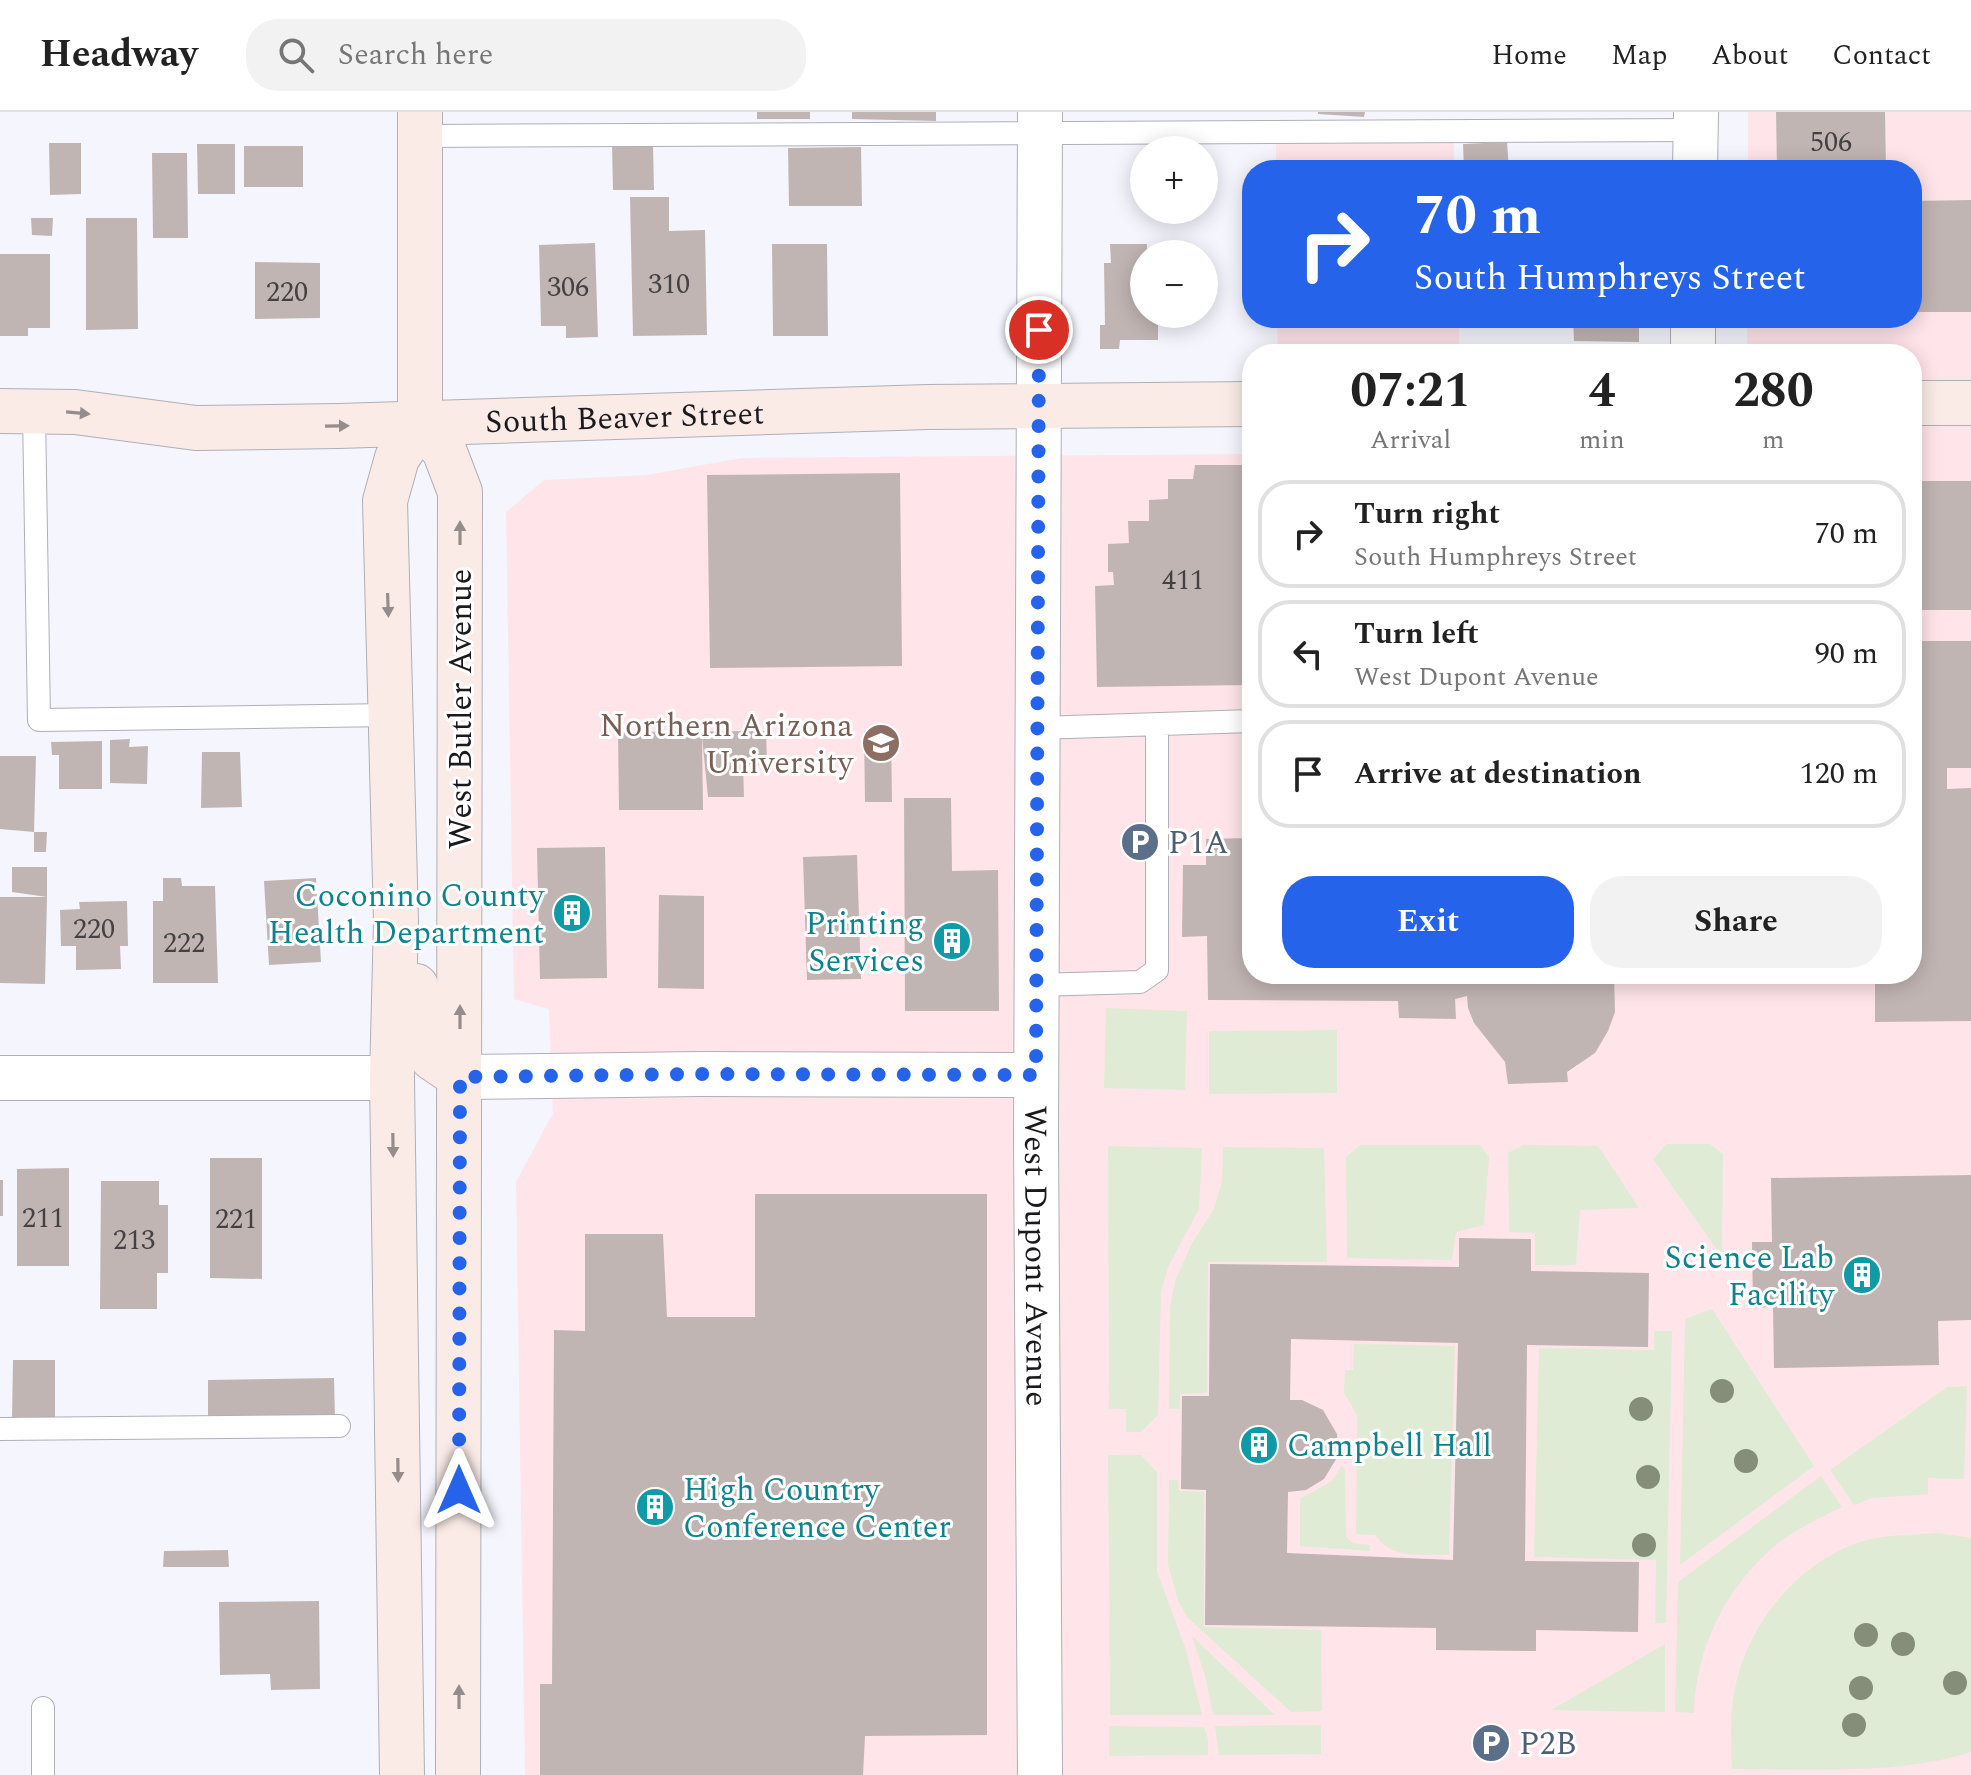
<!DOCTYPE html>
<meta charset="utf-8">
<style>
:root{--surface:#fff;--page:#f2f2f2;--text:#222;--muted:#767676;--line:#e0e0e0;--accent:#2563eb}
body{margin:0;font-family:Spectral,serif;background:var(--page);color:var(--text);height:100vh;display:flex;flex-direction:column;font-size:30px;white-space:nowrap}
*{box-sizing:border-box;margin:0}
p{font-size:26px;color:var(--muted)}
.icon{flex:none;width:44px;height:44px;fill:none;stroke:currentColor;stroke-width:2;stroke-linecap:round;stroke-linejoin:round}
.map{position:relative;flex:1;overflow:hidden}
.panel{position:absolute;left:1242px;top:232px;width:680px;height:640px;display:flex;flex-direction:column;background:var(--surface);border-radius:32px;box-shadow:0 4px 20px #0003}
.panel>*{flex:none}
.hud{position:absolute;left:1242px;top:48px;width:680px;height:168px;border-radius:32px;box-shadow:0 4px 20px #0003;background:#2563eb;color:#fff;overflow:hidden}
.controls{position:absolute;left:1130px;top:24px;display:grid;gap:16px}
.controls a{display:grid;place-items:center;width:88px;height:88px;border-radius:50%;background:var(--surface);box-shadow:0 4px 20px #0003;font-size:40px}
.pin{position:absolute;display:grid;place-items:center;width:68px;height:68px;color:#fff;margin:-34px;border:4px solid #fff;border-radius:50%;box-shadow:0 2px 8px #0007}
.me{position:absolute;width:88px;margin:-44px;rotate:0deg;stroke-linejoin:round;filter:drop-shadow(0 0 6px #0008)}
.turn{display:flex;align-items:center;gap:28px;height:168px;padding:0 40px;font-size:36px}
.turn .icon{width:104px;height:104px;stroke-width:2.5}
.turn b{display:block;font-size:56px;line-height:68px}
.eta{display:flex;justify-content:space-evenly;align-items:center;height:136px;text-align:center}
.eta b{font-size:48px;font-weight:700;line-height:56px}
.action{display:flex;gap:16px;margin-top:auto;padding:16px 40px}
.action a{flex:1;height:92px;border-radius:32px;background:var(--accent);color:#fff;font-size:32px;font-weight:700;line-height:92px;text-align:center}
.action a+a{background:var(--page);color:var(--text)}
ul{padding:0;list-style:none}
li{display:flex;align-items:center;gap:24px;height:108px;margin:0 16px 12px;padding:0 24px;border:4px solid var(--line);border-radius:32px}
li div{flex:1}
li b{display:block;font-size:30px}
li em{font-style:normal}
header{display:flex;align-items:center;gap:48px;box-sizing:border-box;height:112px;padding:0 40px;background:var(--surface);border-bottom:2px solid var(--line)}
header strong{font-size:38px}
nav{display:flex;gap:44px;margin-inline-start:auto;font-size:28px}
.search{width:560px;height:72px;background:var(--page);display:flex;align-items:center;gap:20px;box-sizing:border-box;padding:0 28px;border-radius:32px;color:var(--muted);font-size:30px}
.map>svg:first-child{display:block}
.education{fill:#ffe4ea}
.green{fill:#e0ebd6}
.building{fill:#c1b5b3;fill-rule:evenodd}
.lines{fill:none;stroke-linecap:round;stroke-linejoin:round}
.lane-casing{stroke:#afafb9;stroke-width:24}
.street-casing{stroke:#afafb9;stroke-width:46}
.secondary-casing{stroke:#afafb9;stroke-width:46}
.lane{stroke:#fff;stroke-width:22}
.street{stroke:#fff;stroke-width:44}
.secondary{stroke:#faebe6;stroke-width:44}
.tree{fill:#848e78}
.oneway{fill:#958d8c}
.route{stroke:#2563eb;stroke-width:14;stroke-dasharray:0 25.2}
.labels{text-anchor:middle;stroke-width:6;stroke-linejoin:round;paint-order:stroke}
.number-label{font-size:28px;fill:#444143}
.street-label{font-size:32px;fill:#1a1a1e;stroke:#fff}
.education-label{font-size:32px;fill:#785e54;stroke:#fff;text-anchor:end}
.service-label{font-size:32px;fill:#4e5e75;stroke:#fff;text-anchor:start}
.culture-label{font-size:32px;fill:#0d838f;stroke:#fff;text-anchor:end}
</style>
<header>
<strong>Headway</strong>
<div class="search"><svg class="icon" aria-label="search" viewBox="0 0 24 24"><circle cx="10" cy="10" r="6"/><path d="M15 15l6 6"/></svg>Search here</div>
<nav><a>Home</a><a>Map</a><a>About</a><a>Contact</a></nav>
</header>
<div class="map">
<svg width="1971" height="1663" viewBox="0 0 1971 1663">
<rect width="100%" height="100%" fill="#f5f5fd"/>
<path class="education" d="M1748,0H1971V1663H525L516,1070L553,1001L549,897L514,887L506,400L544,368L646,363L742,346L1252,342V862H1912V242H1747V206H1912V58H1748Z
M1454,31V58H1276V31Z
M1277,206H1459V242H1278Z"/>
<path class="green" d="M1106,896L1187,899L1185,978L1104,976Z
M1337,918V981L1209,982V919Z
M1666,1032H1710L1723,1042L1722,1145L1653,1047Z
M1360,1033H1480L1489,1045L1484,1113L1456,1120L1452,1148L1347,1146L1346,1045Z
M1523,1033L1598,1034L1639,1096L1580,1098L1576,1153H1535V1121L1509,1120L1508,1041Z
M1108,1034L1202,1036L1199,1097L1169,1153L1161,1179L1158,1303L1141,1320H1126V1297H1109Z
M1223,1035L1324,1036L1327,1150H1208L1207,1281L1180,1282V1297H1169L1170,1196L1175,1169L1192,1131L1214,1097L1222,1069Z
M1712,1197L1814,1354L1680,1453L1685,1207Z
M1654,1219H1672L1666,1511H1655L1656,1448L1534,1445L1539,1236L1654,1238Z
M1354,1232L1455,1234L1449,1443C1423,1442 1390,1448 1376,1423L1356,1422L1357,1303L1344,1281L1345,1258H1353Z
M1967,1274L1964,1367L1928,1366V1382L1872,1386L1854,1393L1830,1358L1947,1275Z
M1108,1343H1141L1157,1360V1459L1186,1538L1202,1603H1110Z
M1342,1353L1345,1358L1346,1425L1353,1431L1370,1433V1439L1300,1434V1387L1332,1369Z
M1821,1364L1842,1395C1820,1406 1796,1417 1777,1432C1727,1473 1695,1537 1694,1601L1675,1600L1678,1470Z
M1169,1368H1178L1179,1379L1204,1380V1515L1321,1518L1322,1599L1291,1600L1187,1505L1178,1489L1168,1453Z
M1939,1421L1971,1426V1640C1901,1663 1806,1657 1732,1657C1731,1629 1729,1599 1736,1571C1750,1511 1795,1455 1854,1432C1880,1422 1912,1423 1939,1421Z
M1192,1524L1275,1603H1213L1205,1564Z
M1665,1532V1600L1551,1598Z
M1321,1613V1642L1219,1643L1215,1614Z
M1109,1614L1204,1615L1208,1627V1643L1109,1644Z"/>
<path class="building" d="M757,0H810V7H757Z
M852,0H936V9L852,7Z
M1318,0H1365L1364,5L1318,2Z
M1776,0H1885L1886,58H1777Z
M1507,30L1509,58H1464L1463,32Z
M49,31H81V82L50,83Z
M197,32H235V82H198Z
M612,33H653L654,78H613Z
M244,34H303V75H244Z
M861,35L862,94H789L788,36Z
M152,41H187L188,126H153Z
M630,85H669V119L705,118L707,223L633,224Z
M1971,88V200H1912V89Z
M31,106H53L52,124L32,123Z
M86,106H137L138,217L86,218Z
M595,131L598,225L566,226V214H541L539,133Z
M772,132H827L828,224H773Z
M1110,132H1147V142H1144V202H1158V228H1120L1119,237H1100V213H1105L1104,151H1111Z
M0,142H50V216H28V224H0Z
M255,150L320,151V206L255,207Z
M1573,206H1639V230L1574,229Z
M1195,353H1252V573L1097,575L1095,474L1114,473L1113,460H1108V432L1129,431L1128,409H1149V388L1168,387V367H1193Z
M900,361L902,554L710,556L707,363Z
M1912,369H1971V498H1922V529H1971V656H1947V677L1971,676V909L1875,910V862H1912Z
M766,619L767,653H743L744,685H708L702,625L703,698H619L618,620Z
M864,619H891L892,690H865Z
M130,627L129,635L148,634L147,672L110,671V628Z
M102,629V677H59V643H52L51,630Z
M202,640H240L242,695L201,696Z
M0,644H36L34,720L0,717Z
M904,686H951L952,759L998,758L999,899H905Z
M34,720H47L46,740H34Z
M1252,726V862H1614L1615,900L1608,919L1595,941L1567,960L1568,970L1508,972L1505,950L1474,911L1468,896L1467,884L1455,887L1456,907L1399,906L1398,889L1208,888L1207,824L1182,825L1183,753H1206V727Z
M605,735L607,866L540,867L537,736Z
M857,743L861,867L807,868L803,745Z
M12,755H47V785L12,780Z
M163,766H181L182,774H215L218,871H153V789H163Z
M316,766L321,850L269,853L264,769Z
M659,783L704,784V877L658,876Z
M0,785H47L45,872L0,871Z
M127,789L128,834H120L121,857L76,858V834H61L60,798L80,797L79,790Z
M210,1046H262V1167L210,1166Z
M69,1056V1154H17V1057Z
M1971,1063V1208L1938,1209L1939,1253L1774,1256L1773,1195L1753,1196L1752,1130H1772L1771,1066Z
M0,1068H3V1104H0Z
M101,1069H159V1093H168V1161H157V1197H100Z
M755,1082H987V1623L865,1624L863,1663H540V1572H552L554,1218L585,1219V1122H663L667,1205H755Z
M1459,1126L1531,1127V1159L1649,1161L1648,1235L1527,1233L1525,1449L1639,1450L1638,1520L1536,1518V1539L1436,1538V1516L1205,1513L1206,1378L1181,1377L1182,1284H1209L1210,1152L1459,1155ZM1291,1227L1458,1231L1453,1448L1287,1441L1288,1380L1306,1378L1324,1367L1338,1344L1337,1322L1323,1298L1302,1288H1290Z
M13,1248H55V1307H12Z
M334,1266L335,1306L208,1307V1268Z
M228,1438L229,1455H163L164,1439Z
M319,1489L320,1577L271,1578L270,1562L220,1563L219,1490Z"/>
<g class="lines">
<defs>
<path id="lane" d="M420,24L1696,18
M34,299L39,608L391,603
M1038,616L1252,609
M1037,873L1140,870L1157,858V612
M0,1317L339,1314
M43,1663V1596"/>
<g id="street">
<path id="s1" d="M1040,0L1036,1025L1040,1663"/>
<path d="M1695,58L1696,0"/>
<path d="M1693,242V206"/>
<path d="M460,965L701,962L1036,963"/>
<path d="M0,966H392"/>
</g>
<g id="secondary">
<path d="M1912,291H1971"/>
<path id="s2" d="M0,299L75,300L196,316L339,314L928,295L1252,292"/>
<path d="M420,312L444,338L460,380L458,1663"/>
<path d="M416,874L420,924L432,946L460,965"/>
<path d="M402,1663L392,966L396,809L385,389L397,346L420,312V0"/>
</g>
</defs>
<use href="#lane" class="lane-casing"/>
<use href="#street" class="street-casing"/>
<use href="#secondary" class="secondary-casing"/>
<use href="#lane" class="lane"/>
<use href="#street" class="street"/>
<use href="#secondary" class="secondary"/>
</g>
<g class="tree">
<circle cx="1722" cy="1279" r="12"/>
<circle cx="1641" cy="1297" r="12"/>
<circle cx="1746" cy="1349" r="12"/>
<circle cx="1648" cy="1365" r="12"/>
<circle cx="1644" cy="1433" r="12"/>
<circle cx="1866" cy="1523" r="12"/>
<circle cx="1903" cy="1532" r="12"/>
<circle cx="1955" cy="1571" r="12"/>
<circle cx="1861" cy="1576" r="12"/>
<circle cx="1854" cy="1613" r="12"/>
</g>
<defs><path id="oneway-solid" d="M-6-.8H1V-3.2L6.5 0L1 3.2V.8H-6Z" transform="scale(2)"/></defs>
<g class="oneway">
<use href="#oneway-solid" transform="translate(78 301) rotate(5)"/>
<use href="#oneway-solid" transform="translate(337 314) rotate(-1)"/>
<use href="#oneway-solid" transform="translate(460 421) rotate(-90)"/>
<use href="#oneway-solid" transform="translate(388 493) rotate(88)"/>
<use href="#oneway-solid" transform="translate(460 905) rotate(-90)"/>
<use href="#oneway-solid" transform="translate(393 1033) rotate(89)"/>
<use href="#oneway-solid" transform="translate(398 1358) rotate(89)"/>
<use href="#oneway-solid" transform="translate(459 1585) rotate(-90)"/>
</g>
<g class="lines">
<path class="route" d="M459,1378L460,965L701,962L1036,963L1039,218"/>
</g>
<defs>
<symbol id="university-disc" viewBox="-11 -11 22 22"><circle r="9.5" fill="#8d6e63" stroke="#fff"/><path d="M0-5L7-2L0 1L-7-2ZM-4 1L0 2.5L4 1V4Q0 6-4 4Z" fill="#fff"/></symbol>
<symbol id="parking-disc" viewBox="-11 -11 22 22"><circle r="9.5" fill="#5c6f8a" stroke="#fff"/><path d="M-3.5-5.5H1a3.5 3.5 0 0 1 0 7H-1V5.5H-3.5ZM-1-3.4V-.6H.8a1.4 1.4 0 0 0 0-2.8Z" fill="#fff"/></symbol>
<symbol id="building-disc" viewBox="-11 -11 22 22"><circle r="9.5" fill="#0f9aa8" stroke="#fff"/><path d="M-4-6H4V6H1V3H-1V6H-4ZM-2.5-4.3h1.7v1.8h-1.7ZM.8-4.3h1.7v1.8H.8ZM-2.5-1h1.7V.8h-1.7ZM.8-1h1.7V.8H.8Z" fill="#fff"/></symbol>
</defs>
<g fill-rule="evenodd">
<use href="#university-disc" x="859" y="609" width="44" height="44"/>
<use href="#parking-disc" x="1118" y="708" width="44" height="44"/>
<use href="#building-disc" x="550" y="779" width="44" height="44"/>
<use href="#building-disc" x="930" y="807" width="44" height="44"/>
<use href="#building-disc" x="1840" y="1141" width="44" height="44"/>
<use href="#building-disc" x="1237" y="1311" width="44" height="44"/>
<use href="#building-disc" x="633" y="1373" width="44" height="44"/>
<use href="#parking-disc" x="1469" y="1609" width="44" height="44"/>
</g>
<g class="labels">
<g class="number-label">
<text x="1831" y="39">506</text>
<text x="669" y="181">310</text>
<text x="568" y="184">306</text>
<text x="287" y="189">220</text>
<text x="1183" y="477">411</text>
<text x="94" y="826">220</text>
<text x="184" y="840">222</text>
<text x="43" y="1115">211</text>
<text x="236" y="1116">221</text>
<text x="134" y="1137">213</text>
</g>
<g class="street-label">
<text dy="11" stroke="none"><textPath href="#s2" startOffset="626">South Beaver Street</textPath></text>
<text transform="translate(460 597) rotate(-90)" y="11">West Butler Avenue</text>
<text dy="11" stroke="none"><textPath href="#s1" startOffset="1144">West Dupont Avenue</textPath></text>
</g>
<g class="education-label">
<text x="853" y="624">Northern Arizona<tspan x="853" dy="37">University</tspan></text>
</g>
<g class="service-label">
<text x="1168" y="741">P1A</text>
<text x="1519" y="1642">P2B</text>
</g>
<g class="culture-label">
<text x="544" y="794">Coconino County<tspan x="544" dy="37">Health Department</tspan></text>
<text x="924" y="822">Printing<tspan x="924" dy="37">Services</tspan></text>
<text x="1834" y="1156">Science Lab<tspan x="1834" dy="37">Facility</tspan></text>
<text x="1287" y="1344" text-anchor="start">Campbell Hall</text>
<text x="683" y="1388" text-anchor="start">High Country<tspan x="683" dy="37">Conference Center</tspan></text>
</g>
</g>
</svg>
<div class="controls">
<a>+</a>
<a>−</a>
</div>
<div class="pin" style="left:1039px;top:218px;background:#d93025"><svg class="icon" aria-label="arrive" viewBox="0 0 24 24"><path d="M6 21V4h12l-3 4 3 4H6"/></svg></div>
<svg class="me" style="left:459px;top:1378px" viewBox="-20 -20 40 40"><path d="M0-17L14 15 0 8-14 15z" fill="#2563eb" stroke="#fff" stroke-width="4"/></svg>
<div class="hud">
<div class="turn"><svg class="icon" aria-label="right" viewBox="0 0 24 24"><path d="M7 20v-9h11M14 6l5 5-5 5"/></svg><div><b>70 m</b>South Humphreys Street</div></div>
</div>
<section class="panel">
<div class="eta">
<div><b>07:21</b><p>Arrival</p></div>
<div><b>4</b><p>min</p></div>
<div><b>280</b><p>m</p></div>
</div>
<ul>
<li><svg class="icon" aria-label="right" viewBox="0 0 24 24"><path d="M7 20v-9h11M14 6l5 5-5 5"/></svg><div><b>Turn right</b><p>South Humphreys Street</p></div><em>70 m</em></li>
<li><svg class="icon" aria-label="left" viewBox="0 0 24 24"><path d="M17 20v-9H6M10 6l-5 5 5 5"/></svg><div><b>Turn left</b><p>West Dupont Avenue</p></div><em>90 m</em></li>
<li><svg class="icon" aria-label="arrive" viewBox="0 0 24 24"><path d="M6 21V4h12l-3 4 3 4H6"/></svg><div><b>Arrive at destination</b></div><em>120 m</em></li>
</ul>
<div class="action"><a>Exit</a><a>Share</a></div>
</section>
</div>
